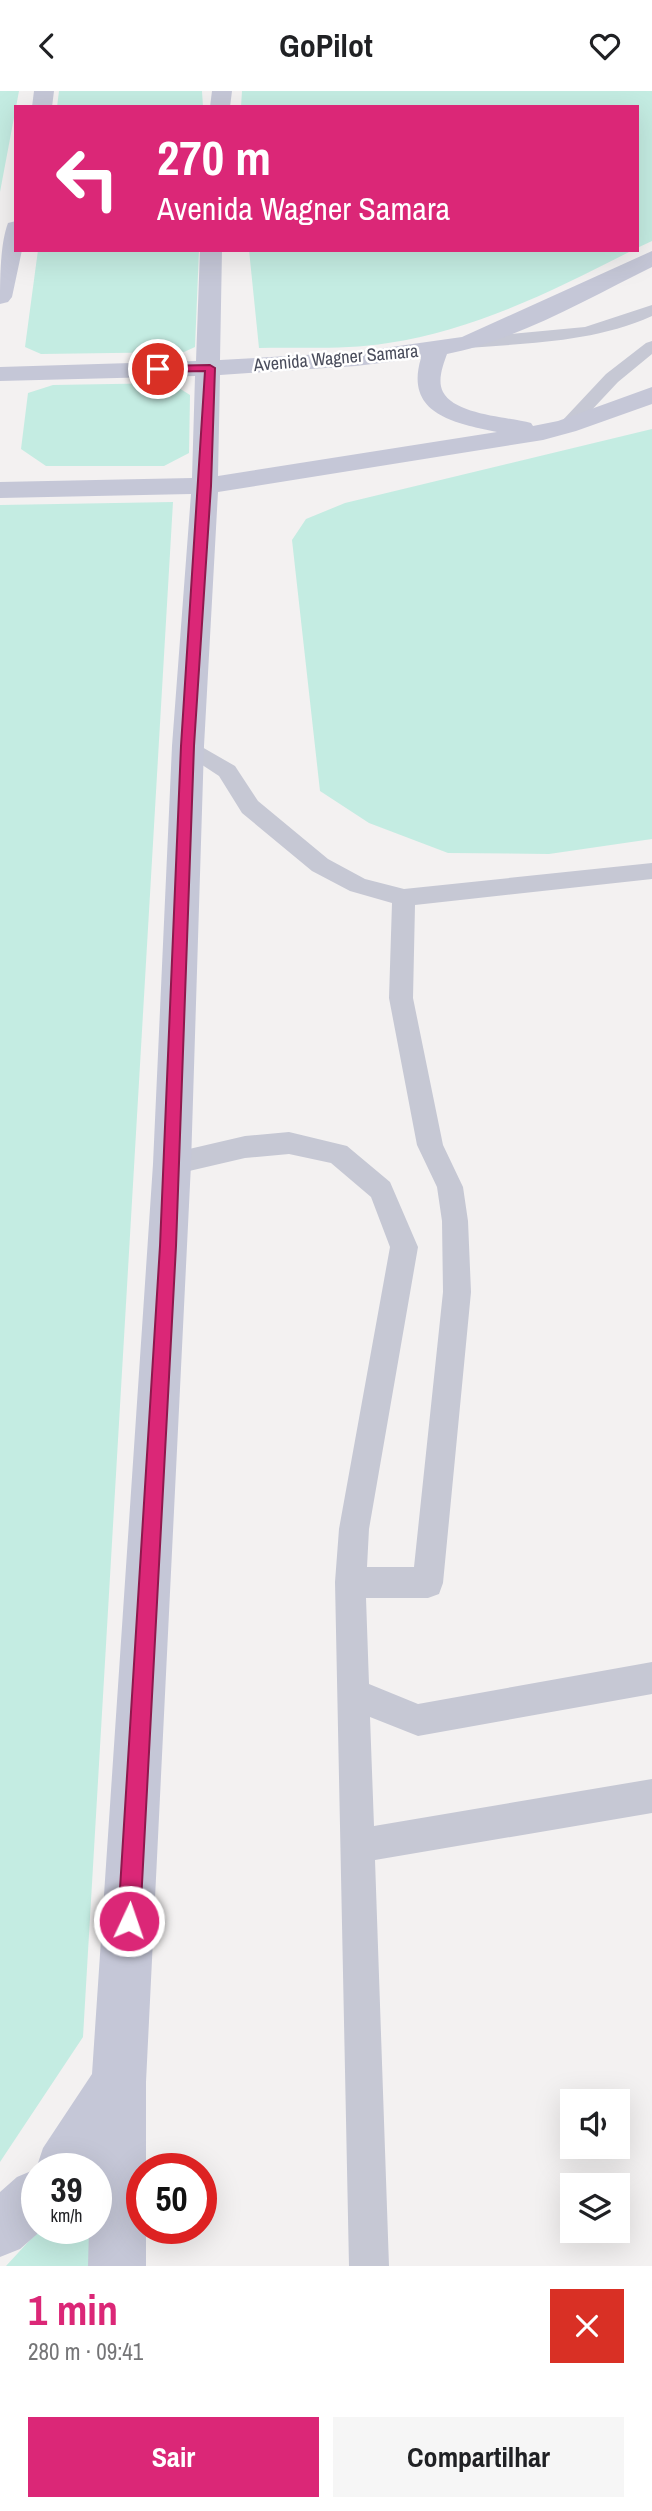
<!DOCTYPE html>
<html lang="pt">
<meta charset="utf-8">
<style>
:root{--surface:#fff;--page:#f6f6f6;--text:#202124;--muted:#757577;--accent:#db2777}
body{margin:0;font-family:"Archivo Narrow",sans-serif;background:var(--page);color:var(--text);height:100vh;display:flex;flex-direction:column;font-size:26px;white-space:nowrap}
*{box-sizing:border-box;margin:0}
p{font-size:23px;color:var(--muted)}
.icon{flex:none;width:38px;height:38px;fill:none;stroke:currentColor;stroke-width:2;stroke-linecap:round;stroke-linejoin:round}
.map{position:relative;height:2175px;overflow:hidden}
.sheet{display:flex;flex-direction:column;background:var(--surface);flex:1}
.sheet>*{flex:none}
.banner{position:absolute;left:14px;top:14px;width:625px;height:147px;border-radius:0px;box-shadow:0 7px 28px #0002;background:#db2777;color:#fff;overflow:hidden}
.controls{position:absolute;left:560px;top:1998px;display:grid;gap:14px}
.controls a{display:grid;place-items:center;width:70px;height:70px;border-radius:0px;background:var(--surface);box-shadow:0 7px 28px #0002;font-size:35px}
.speed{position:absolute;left:21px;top:2062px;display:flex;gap:14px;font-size:35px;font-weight:700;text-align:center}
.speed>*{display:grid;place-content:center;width:91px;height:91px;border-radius:50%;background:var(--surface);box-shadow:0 7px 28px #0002;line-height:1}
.speed small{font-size:18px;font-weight:400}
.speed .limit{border:10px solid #d22;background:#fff;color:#111}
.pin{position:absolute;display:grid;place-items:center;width:60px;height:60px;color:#fff;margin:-30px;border:4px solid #fff;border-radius:50%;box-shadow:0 2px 7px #0007}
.me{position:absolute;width:77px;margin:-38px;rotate:3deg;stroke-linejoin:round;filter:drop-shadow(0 0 5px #0008)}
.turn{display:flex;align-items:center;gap:24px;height:147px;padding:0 28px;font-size:32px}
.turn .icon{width:91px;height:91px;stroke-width:2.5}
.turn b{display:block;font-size:49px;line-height:60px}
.round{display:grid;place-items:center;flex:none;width:74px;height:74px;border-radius:0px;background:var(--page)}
.summary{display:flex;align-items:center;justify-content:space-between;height:119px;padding:0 28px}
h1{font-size:42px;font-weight:700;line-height:52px;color:var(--accent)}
.button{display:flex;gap:14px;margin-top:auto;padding:14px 28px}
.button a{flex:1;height:80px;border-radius:0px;background:var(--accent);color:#fff;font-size:28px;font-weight:700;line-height:80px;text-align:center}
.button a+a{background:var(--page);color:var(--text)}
header{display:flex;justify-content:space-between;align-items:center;height:91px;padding:0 28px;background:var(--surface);font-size:32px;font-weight:700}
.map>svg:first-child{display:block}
.green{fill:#c4ece2}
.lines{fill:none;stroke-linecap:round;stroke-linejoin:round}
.lane{fill:#c6c8d4;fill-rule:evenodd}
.secondary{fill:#c5c7d7;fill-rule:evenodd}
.route{fill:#db2777;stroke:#8e194d;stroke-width:2}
.labels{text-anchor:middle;stroke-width:5;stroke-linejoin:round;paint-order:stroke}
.far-street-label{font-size:18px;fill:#4a4d5c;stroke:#fff}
</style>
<header><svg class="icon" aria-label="back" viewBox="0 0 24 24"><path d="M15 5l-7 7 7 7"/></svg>GoPilot<svg class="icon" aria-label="heart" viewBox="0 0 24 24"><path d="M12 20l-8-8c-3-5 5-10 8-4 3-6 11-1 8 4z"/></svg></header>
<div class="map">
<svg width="652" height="2175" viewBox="0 0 652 2175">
<rect width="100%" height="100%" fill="#f3f1f1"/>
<path class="green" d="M0,0H19L0,101Z
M59,0H202L203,16H57Z
M242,0H652V150L637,157V16H241Z
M38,159H199L195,256L184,261L41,263L25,256Z
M249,159H633C555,199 475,239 388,252C346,259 301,256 259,257Z
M171,292L190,304L189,362L164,375H46L21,358L28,302L53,294Z
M652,338V748L549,763L448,762L369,732L320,700L292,449L306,428L345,412Z
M173,411L83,1946L0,2071V414Z
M41,2137H93V2175H6Z"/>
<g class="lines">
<path class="lane" d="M652,214V225C594,251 530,252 468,257L460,252L468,247L585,236Z
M652,250V263L618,291L573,339H561L558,335L561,331L606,283L646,252Z
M188,648L235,675L258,710L328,768L365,788L404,798L652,772V788L415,814L413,907L443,1054L463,1096L468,1130L471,1201L443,1492L439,1503L428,1507H366L369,1593L418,1613L652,1571V1603L418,1645L370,1626L374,1735L652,1688V1722L375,1769L389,2175H349L335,1491L339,1438L390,1156L371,1106L331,1072L289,1063L245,1067L172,1084L163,1081L159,1073L163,1065L172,1062L245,1045L289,1041L347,1055L390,1091L418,1156L369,1438L367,1476H414L443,1201L442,1130L437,1096L417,1054L389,907L392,812L350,800L312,780L242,722L219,685L181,660L177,655L181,650Z"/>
<path class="secondary" d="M34,0H54L52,16H32Z
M212,0H232L230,16H210Z
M16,130V159H22L12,206L8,211L0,213C0,189 0,153 8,132Z
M200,159H222L220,269L356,261L462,246L652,160V176C589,207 515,250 447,263C443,274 437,290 443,301C455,324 509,326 531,332L533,335L558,330L652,296V313L576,340L543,349L218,401L204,655L191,1073L146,1991V2077H142V2137H146V2175H88L89,2137H96V2077H37V2137H44L20,2158L0,2166V2101L17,2086L36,2078L43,2057L92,1983L153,1073L172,655L191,403L0,407V391L192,387L195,285L0,290V276L196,270ZM421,267C404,323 454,332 497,341L218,385L220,284L356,275Z"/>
</g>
<path class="route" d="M210,274L215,277L211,395L194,655L176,1155L140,1830L136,1837L129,1841L121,1837L118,1830L160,1155L181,655L205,280L158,281L153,278L158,275Z"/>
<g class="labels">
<g class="far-street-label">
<text transform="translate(336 267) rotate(-5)" y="6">Avenida Wagner Samara</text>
</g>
</g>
</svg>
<div class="controls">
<a><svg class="icon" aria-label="sound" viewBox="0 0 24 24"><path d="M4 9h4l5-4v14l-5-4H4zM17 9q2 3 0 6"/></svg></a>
<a><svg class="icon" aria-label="layers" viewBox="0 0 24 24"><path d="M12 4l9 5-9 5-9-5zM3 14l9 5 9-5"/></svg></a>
</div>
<div class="speed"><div>39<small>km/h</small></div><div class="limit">50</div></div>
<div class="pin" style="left:158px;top:278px;background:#d93025"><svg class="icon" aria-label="arrive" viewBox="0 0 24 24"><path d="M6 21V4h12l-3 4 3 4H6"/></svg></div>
<svg class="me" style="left:129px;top:1830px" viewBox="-20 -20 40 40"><circle r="17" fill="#db2777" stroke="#fff" stroke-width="3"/><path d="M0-11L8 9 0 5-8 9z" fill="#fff"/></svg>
<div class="banner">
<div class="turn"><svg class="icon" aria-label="left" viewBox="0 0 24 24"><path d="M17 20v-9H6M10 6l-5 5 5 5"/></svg><div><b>270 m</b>Avenida Wagner Samara</div></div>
</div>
</div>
<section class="sheet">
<div class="summary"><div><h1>1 min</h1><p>280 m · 09:41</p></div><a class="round" style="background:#d93025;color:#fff"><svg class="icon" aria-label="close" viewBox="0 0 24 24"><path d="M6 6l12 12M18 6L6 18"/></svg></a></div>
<div class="button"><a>Sair</a><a>Compartilhar</a></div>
</section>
